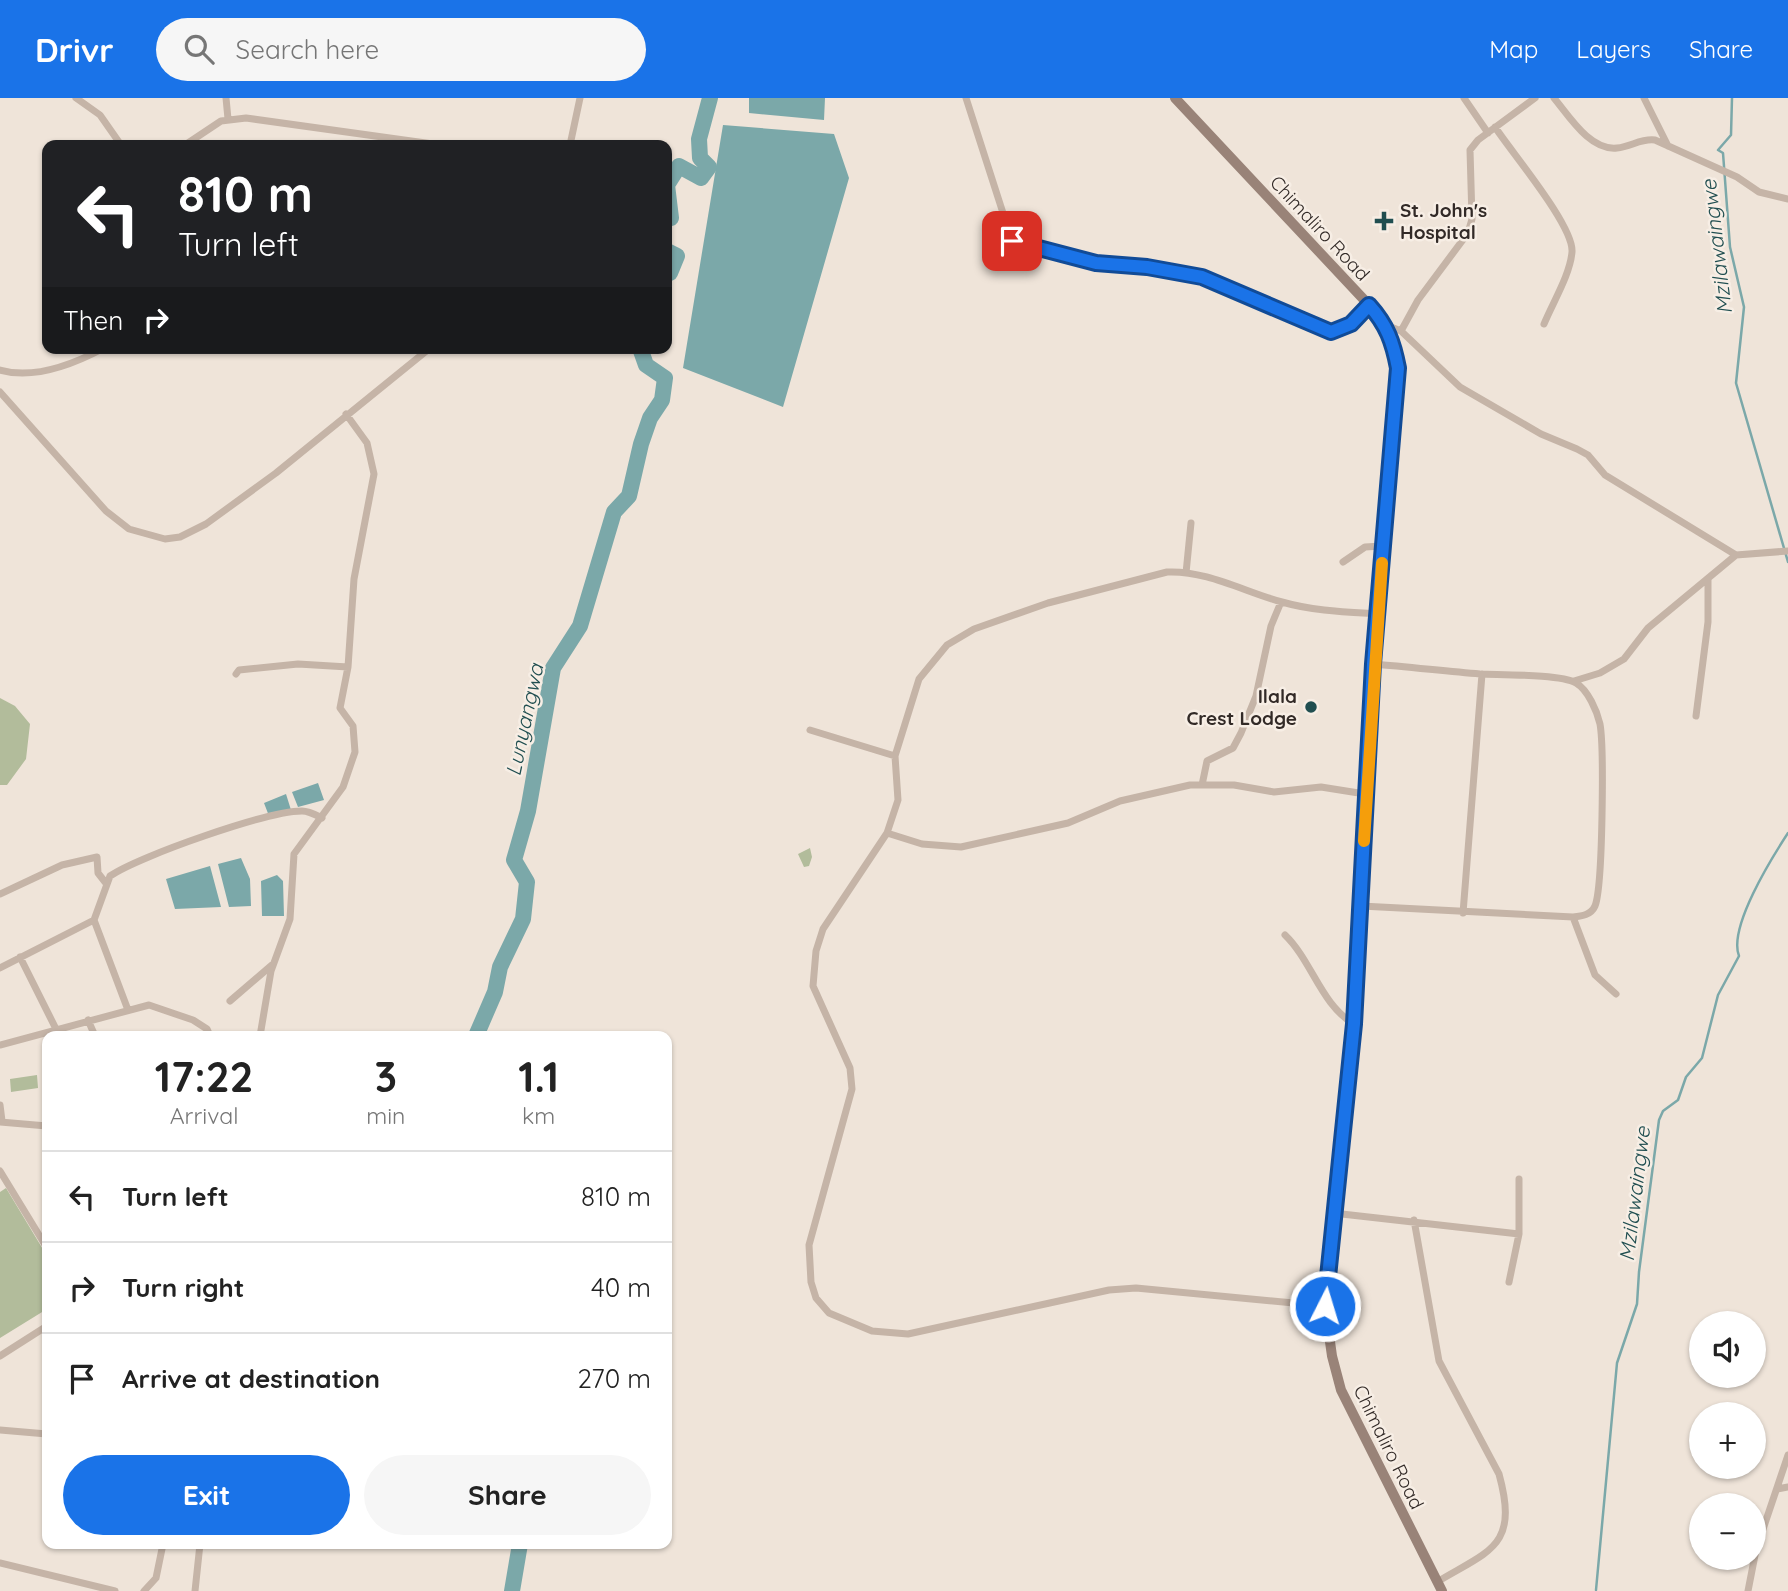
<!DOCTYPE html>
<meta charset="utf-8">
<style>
:root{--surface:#fff;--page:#f6f6f6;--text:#222;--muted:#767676;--line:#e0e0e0;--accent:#1a73e8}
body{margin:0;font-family:Quicksand,sans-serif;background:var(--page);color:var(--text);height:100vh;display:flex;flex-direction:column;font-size:26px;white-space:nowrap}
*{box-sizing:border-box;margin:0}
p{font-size:23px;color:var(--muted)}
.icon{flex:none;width:38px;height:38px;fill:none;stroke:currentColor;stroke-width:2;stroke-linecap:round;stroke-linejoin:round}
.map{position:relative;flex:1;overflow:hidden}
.details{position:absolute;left:42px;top:933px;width:630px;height:518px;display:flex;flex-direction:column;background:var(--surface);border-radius:14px;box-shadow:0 2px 5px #0004}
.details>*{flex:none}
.hud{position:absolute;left:42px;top:42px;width:630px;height:214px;border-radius:14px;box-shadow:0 2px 5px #0004;background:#202124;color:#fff;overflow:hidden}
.buttons{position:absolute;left:1689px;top:1213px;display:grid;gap:14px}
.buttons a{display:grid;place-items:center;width:77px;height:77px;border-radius:50%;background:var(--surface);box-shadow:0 2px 5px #0004;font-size:35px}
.pin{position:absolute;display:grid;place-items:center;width:60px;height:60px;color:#fff;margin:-30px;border-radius:14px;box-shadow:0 4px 10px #0006}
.me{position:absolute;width:77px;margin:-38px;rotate:5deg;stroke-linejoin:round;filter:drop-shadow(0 0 5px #0008)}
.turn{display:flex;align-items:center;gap:24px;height:147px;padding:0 21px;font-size:32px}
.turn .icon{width:91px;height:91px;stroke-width:2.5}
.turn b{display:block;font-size:49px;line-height:60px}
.then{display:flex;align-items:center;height:66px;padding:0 21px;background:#0003;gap:14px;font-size:26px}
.eta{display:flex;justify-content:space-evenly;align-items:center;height:119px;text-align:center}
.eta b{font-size:42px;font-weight:700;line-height:49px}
.action{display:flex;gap:14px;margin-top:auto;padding:14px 21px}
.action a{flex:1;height:80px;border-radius:42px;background:var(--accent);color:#fff;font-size:28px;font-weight:700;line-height:80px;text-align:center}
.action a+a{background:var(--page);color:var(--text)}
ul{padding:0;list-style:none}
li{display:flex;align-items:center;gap:21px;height:91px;padding:0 21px;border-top:2px solid var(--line)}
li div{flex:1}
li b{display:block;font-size:26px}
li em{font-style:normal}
header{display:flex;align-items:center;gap:42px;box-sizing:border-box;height:98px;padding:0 35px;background:var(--accent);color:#fff}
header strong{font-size:33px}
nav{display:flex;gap:38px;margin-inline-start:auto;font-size:24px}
.search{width:490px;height:63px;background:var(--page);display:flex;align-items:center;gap:18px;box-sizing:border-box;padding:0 24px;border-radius:38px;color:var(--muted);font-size:26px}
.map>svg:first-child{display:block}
.green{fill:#b2bc9b}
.water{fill:#7ba8a9}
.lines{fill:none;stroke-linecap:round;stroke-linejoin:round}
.stream{stroke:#7ba8a9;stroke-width:2.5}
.river{stroke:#7ba8a9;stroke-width:16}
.street{stroke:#c5b4a7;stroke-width:7}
.secondary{stroke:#998378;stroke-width:10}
.route-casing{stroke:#114b97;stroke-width:18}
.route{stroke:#1a73e8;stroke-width:12}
.slow{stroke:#f59e0b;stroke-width:12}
.poi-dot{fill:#204e50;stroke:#f7eee5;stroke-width:2.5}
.labels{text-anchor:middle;stroke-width:5;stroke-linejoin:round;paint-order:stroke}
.poi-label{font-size:19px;font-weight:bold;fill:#322a27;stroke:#f7eee5;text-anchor:start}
.street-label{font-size:19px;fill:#322a27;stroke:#f7eee5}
.water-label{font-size:21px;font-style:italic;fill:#204e50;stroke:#f7eee5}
</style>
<header>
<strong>Drivr</strong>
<div class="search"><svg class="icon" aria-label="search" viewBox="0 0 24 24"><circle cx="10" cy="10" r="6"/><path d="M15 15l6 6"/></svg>Search here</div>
<nav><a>Map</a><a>Layers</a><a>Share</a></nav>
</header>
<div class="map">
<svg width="1788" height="1493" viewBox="0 0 1788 1493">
<rect width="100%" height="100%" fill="#efe4d9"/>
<path class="green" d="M0,600L15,608L30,626L26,661L7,687H0Z
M810,750L812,759L809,768L804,769L798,756Z
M37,977L38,990L11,994L10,981Z
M6,1090L47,1158V1211L0,1240V1094Z"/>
<path class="water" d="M749,0H825L824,22L749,15Z
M723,27L834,36L849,80L783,309L683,270Z
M318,685L324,702L298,709L292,694Z
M286,696L291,712L269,718L264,705Z
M241,760L250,781L251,808L229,809L218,766Z
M210,768L221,809L175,811L166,781Z
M277,777L283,783L284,818H262L261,783Z"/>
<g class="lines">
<path class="stream" d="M1732,0L1731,37L1718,52L1723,55L1730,149L1744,209L1736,285L1788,464
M1596,1492L1617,1265L1637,1206L1639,1174L1659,1022L1663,1013L1678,1002L1686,979L1702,960L1718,897L1739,858C1728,830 1771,761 1788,735"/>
<path class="river" d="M667,121L671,120L667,87L679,68L701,80L709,69L700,60L699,41L710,0
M667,153L677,158L670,175L667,176
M476,938L495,894L500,869L523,821L527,784L514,762L528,713L553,570L580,528L614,414L629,398L641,346L650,320L662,302L665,280L646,267L640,250
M512,1493L520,1446"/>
<path class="street" d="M76,0L100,17L121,47
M226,0L228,21
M966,0L1012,143L1016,146L1096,165L1147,169L1202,179L1276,213L1331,234L1351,226L1369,207
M1464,0L1488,35
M1554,0C1569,18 1590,53 1617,50C1631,49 1641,40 1655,42L1737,79L1759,94L1788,101
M1644,0L1668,48
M1495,29C1512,55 1574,128 1572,154C1570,177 1553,204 1544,226
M185,47L221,23L246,20L440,47
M570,47L580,0
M1386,227L1401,233L1460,289L1541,336L1577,351L1588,357L1605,377L1736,457L1788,453
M1401,233L1418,202L1468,135L1472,121L1470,52L1478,42L1535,0
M0,272C34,282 74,266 104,250
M0,294L106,413L129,431L165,441L180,439L206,426L276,375L430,250
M1343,464L1365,449L1382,448
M1186,475L1191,425
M236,576L239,572L298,566L348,569
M1574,583L1600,575L1624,561L1648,530L1736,457
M1696,618L1708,524V481
M810,632L895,658
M1202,687L1207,663L1233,650L1241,635L1256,598L1271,528L1281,504
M887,735L922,746L961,749L1068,725L1120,703L1190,687H1234L1274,694L1321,689L1365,696
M0,796L62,767L97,759L98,775L105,784
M1361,808L1573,819C1582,818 1591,817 1595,808C1603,788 1604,649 1600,626C1597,613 1588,592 1576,585C1561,576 1500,577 1480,576C1445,573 1409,569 1373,566
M1463,815L1482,576
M1573,819L1595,877L1616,896
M1285,837C1312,863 1321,907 1354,926
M20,859L56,931
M0,870L94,822
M230,903L272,867
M128,912L94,822L110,778C139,758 268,713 302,713C309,713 316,717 322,720
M88,922L95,938
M260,938L271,873L290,821L294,756L343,689L355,654L353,628L340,610L348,569L354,481L374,376L367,345L346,316
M0,947L149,907L193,922L207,931L210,938
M0,1007L2,1023
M0,1024L47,1028
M0,1073L47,1150
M1333,1115L1519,1136V1081
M1414,1122L1439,1263L1499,1376C1519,1449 1490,1452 1437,1484
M1509,1184L1519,1136
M1325,1208L1136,1190L1109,1192L908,1236L872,1233L829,1215L816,1200L811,1184L809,1147L852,991L850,970L813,888L816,853L823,831L887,735L898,702L895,658L919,581L947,547L974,531L1048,505L1167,474C1206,472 1245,494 1282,504C1313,513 1347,514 1379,516
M0,1258L47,1228
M0,1332L47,1336
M1777,1391L1788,1389
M0,1465L115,1493
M144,1493L156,1480L163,1446
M195,1493L200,1446
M1748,1493L1756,1452L1788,1357"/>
<path class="secondary" d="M1175,0L1369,207C1387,227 1393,244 1398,270L1373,566L1354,926L1325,1208L1332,1258L1341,1292L1442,1493"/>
</g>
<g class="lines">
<defs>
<path id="route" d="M1012,143L1096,165L1147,169L1202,179L1331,234L1351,226L1369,207C1387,227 1393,244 1398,270L1373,566L1354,926L1325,1208"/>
</defs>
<use href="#route" class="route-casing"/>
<use href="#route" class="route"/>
<path class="slow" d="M1364,743L1382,465"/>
</g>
<g class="poi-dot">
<path d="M1380.5 112.5h7v7h7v7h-7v7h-7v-7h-7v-7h7z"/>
<circle cx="1311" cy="609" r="7"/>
</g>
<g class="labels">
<g class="poi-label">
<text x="1400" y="119">St. John's<tspan x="1400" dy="22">Hospital</tspan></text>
<text x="1297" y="605" text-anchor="end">Ilala<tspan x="1297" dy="22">Crest Lodge</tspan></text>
</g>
<g class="street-label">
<text transform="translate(1320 130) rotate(47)" y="7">Chimaliro Road</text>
<text transform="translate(1389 1349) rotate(64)" y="7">Chimaliro Road</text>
</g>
<g class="water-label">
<text transform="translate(1717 149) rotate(-97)" y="7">Mzilawaingwe</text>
<text transform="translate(525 622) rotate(-78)" y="7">Lunyangwa</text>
<text transform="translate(1635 1096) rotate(-83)" y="7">Mzilawaingwe</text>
</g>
</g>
</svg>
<div class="buttons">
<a><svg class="icon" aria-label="sound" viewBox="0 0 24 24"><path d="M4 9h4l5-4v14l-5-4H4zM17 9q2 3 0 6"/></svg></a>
<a>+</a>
<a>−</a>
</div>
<div class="pin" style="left:1012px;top:143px;background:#d93025"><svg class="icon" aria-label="arrive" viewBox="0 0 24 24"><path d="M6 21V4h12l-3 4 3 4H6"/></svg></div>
<svg class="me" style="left:1325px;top:1208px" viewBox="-20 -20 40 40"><circle r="17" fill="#1a73e8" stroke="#fff" stroke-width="3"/><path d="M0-11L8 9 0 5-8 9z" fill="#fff"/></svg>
<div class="hud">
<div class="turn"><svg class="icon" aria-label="left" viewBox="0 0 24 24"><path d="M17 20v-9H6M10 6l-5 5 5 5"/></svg><div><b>810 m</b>Turn left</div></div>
<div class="then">Then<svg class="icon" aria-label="right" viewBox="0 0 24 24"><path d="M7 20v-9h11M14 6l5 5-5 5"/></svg></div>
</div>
<section class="details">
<div class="eta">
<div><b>17:22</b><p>Arrival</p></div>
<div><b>3</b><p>min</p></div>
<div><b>1.1</b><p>km</p></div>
</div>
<ul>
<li><svg class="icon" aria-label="left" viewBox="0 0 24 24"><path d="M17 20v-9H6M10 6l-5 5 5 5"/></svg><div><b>Turn left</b></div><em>810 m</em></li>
<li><svg class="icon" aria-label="right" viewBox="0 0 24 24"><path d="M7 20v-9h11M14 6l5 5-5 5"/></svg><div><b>Turn right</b></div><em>40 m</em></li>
<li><svg class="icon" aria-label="arrive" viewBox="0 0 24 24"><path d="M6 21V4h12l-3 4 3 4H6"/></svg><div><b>Arrive at destination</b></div><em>270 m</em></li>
</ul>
<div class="action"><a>Exit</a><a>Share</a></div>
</section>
</div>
